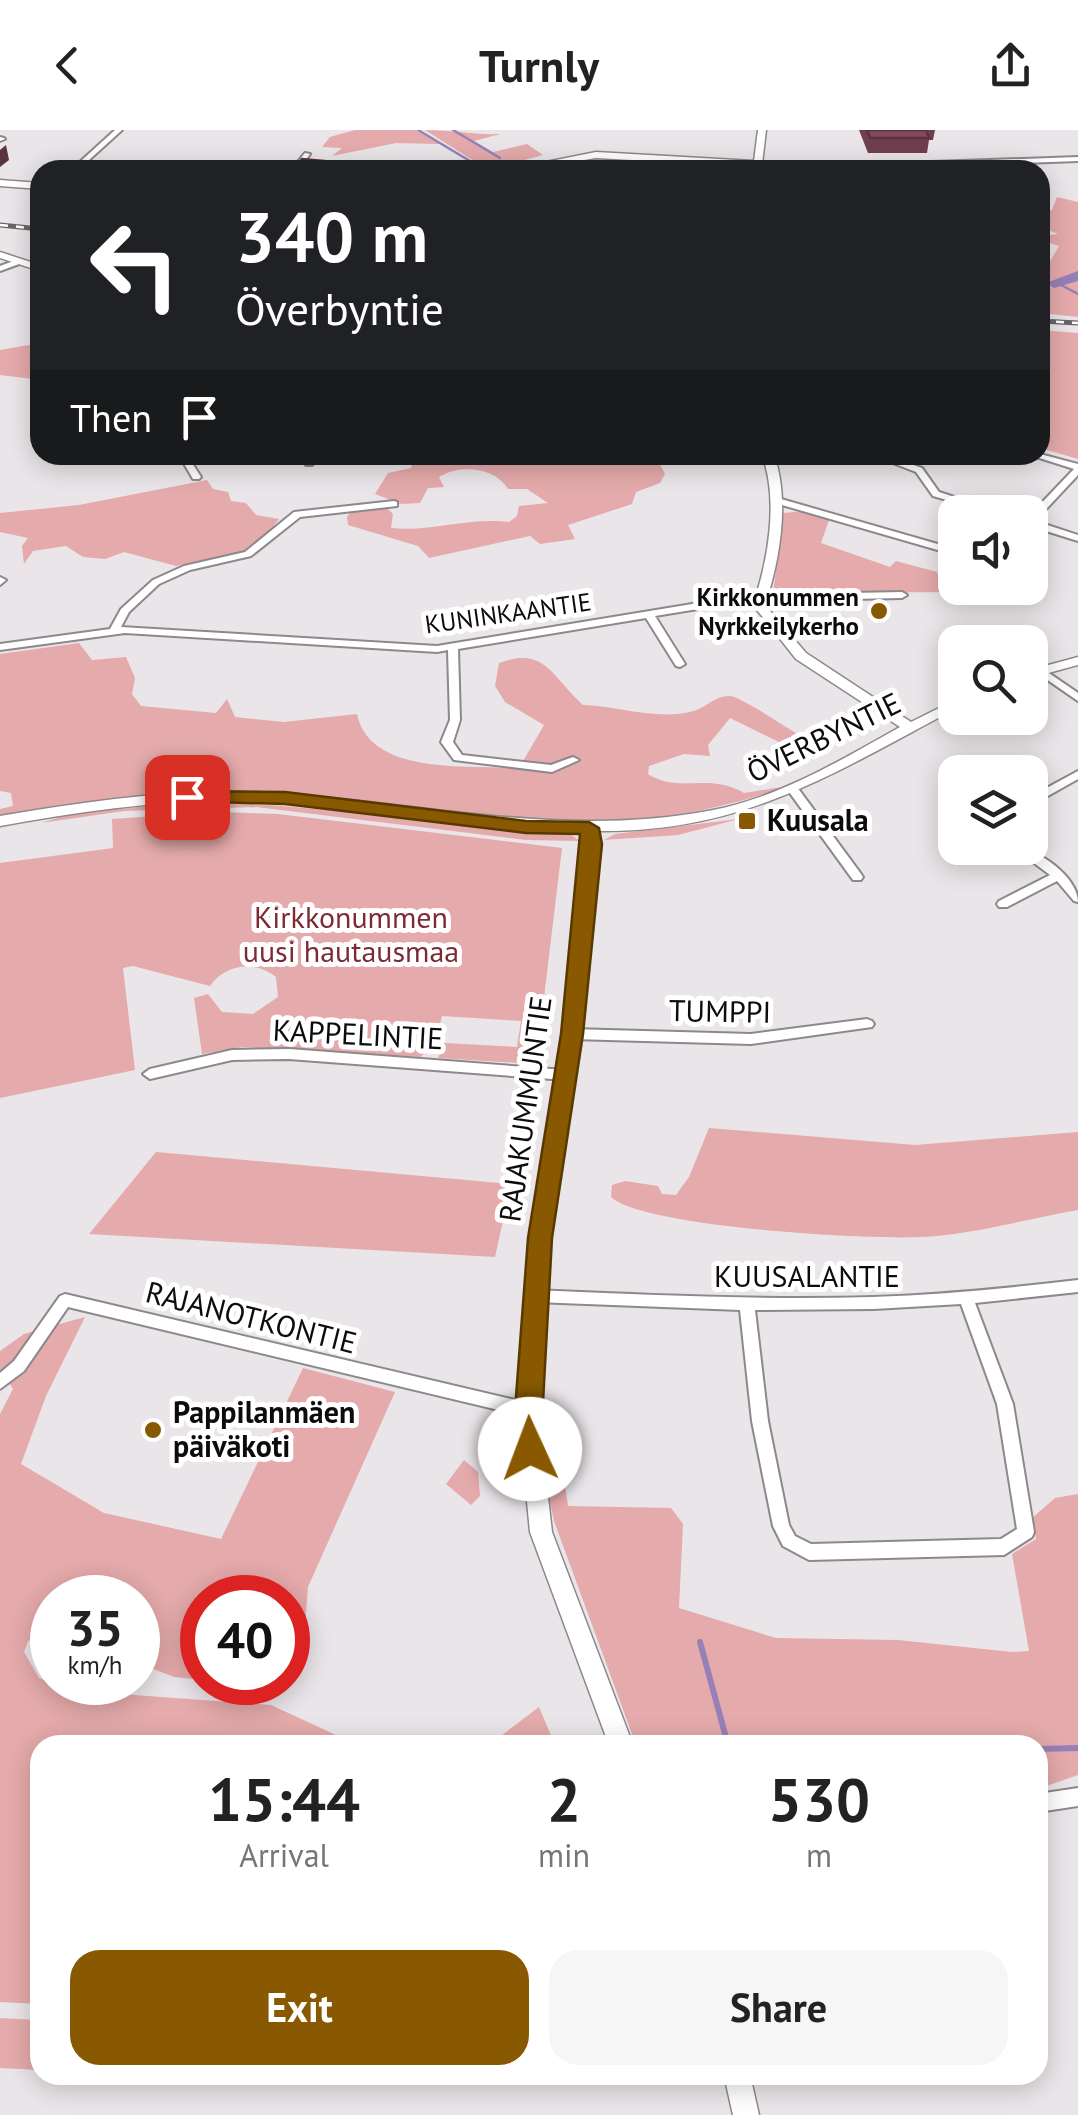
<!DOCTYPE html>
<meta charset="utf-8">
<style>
:root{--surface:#fff;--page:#f6f6f6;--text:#222;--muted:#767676;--accent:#885900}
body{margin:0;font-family:"PT Sans",sans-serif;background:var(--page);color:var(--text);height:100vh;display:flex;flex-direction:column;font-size:38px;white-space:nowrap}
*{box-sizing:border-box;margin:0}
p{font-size:32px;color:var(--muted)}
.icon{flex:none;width:55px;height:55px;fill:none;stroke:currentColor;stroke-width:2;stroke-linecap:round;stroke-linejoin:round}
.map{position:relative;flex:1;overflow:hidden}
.details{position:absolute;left:30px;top:1605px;width:1018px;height:350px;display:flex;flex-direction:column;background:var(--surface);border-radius:30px;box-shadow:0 5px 25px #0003}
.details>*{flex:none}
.top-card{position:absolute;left:30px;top:30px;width:1020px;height:305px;border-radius:30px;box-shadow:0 5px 25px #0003;background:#202124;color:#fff;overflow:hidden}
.tools{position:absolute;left:938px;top:365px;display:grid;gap:20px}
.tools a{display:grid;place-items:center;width:110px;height:110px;border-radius:20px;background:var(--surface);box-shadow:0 5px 25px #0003;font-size:50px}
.speed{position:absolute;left:30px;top:1445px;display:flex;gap:20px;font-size:50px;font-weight:700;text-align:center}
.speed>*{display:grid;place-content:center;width:130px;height:130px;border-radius:50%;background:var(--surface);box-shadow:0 5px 25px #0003;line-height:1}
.speed small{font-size:25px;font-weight:400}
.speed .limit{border:15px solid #d22;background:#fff;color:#111}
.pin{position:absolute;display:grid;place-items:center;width:85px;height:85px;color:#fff;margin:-42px;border-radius:20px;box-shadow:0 5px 15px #0006}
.me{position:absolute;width:110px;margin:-55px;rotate:358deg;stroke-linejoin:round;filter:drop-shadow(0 0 8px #0008)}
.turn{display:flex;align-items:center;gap:35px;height:210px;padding:0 40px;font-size:45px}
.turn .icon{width:130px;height:130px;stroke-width:2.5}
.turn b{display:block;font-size:70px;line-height:85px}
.then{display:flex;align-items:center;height:95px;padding:0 40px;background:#0003;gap:20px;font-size:38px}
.eta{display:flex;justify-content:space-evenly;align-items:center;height:170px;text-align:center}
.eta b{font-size:60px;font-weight:700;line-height:70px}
.primary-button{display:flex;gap:20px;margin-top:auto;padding:20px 40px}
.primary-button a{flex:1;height:115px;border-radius:30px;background:var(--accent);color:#fff;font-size:40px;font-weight:700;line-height:115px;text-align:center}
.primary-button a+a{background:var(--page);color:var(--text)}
header{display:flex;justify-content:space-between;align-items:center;height:130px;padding:0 40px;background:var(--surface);font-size:45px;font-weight:700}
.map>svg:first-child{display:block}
.green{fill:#e5aaab}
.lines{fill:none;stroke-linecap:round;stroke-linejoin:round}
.stream-far1{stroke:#9681b6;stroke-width:2.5}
.stream{stroke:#9681b6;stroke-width:6}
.river{fill:#9681b6;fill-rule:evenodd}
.minor-casing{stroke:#8d888b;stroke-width:4}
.tertiary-casing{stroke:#8d888b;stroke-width:3}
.minor{fill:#fff;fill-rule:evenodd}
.tertiary{fill:#fff;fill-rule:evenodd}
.rail-casing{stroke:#686567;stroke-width:5}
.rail{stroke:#fff;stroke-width:2.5;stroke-dasharray:8;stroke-linecap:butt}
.wall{fill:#703f4f}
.shaded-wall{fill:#5b3340}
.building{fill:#82495c;stroke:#5b3340;stroke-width:2.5}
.route{fill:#885900;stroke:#583a00;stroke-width:2.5}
.poi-dot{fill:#885900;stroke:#fff;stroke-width:4}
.labels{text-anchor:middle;stroke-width:10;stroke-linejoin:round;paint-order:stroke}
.far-poi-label{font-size:25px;font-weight:bold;fill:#0d0b0c;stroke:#fff;text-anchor:end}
.far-street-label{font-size:25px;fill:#0d0b0c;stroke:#fff}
.street-label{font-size:30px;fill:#0d0b0c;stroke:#fff}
.poi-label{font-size:30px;font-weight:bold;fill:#0d0b0c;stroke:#fff;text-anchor:start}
.park-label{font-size:30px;fill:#7c2b33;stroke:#fff}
</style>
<header><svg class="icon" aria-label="back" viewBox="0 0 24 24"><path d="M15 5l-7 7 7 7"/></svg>Turnly<svg class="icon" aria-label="share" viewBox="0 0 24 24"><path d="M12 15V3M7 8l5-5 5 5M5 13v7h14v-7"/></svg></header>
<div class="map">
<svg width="1078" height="1985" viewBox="0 0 1078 1985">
<rect width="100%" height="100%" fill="#eae5e8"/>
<path class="green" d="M355,0H415L440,14L396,13L332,26L342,18L322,17L330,7Z
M425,0C452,0 473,5 500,4L474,11L493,22L527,14L543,25L488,40Z
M1057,67L1078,72V187L1040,183V132L1049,133L1059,116L1040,110V106L1058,104L1040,97V84L1052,80Z
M1040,200L1078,203V329L1040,318Z
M40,213V260L33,249L0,245V220Z
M655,325L665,344L660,353L636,362L632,374L568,395L575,409L540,414L530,406L429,428L418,416L348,395L347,387L353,378H387L393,384L391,398C433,402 468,387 509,392L517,386L519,376L548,373L527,359H508C495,337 460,334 439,347L444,357L428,358L420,373L401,374L375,364L388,343L411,338L413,330L422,326Z
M207,350L213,359L228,362L231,371L246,373L256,385L279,389L266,406L244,421L176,436L124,422L105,429L83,427L66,416L33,421L24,434L22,416L28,408L0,402V383L79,375Z
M806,381L830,387L821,413L890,437L896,431L937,442L940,452L966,458L964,462L773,463L783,383Z
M79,513L92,530L126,527L135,548L132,564L141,576L216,583L227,569L235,587L284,592L357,584C370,646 469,635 519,638L544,595L505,572L495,556L499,533C545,516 551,546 583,575C619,576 658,591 694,581C707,577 716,565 730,566C742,567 791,601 806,609L785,615L730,588L708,615L710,626L684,624L649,636L648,644C679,664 708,642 744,663L788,656C698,688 607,698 512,692C431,687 352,667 271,663C179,657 91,671 0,686V679L13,676L11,663L0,661V524Z
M188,672C317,672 442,698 571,705L580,711L526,710L256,677L124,681L41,693L70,684Z
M218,682L278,684L562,718L536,934L438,928L444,913L517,917L521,891L442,886L437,906L421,927L242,917L202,924L194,868L208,864L222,882L253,884L278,867L276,847C255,830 225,834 210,856L133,836L123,838L135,940L0,968V733L113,718L112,689Z
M739,689L678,705L604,710L615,704Z
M709,998L915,1015L1078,1002V1080C1026,1089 972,1105 919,1107C868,1110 643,1097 611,1067L612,1055L625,1051L658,1056L662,1064L676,1065L689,1047Z
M156,1022L511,1054L495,1127L89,1104Z
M85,1187L46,1266L21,1334L104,1383L221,1409L303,1238L395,1262L308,1457L303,1523L294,1546L288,1547V1468H202V1550L174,1547L138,1533V1468H52V1502L28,1511L24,1522L39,1548L67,1560L271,1575L351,1612L421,1615H40V1874L0,1872V1284L13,1259L0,1239V1221L24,1204Z
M464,1330L478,1342L480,1366L471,1375L446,1354Z
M556,1351L565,1355L568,1376L671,1378L683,1394L679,1478L776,1508L898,1510L1012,1522L1029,1521L1012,1424L1036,1409L1032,1388L1055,1368L1078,1364V1645L1038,1659V1615H636L554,1391L547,1358Z
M539,1577L555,1615H489Z
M0,1888L40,1890V1940L0,1938Z"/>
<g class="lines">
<path class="stream-far1" d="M418,0L485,40
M453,0L500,28
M1040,153L1061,155L1078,164"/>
<path class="stream" d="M700,1512L728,1615
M1038,1619L1078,1618"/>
<path class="river" d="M1078,141V151L1054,158L1046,153Z"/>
<defs>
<path id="minor" d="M115,0H122L78,40H71Z
M0,7L4,8L5,9L0,11Z
M305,23L310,24L298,40H291Z
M1078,27V31L845,39L758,36L755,34L758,32L845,35Z
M19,129L23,131L22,133L0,141V136Z
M1040,324L1078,334V345L1035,391L1078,405V411L1030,396V385L1074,339L1030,325Z
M179,325H187L201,347L199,349H193Z
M301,325H309L314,333L312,335H306Z
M872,325H885L922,338L939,362L1001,382H988L933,366L916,342Z
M775,369H781L955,419V425L775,373Z
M394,371L397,372V376L300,387L251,426L190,440L159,454L129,482L121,497L437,516L747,465L902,462L907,465L902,468L747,471L655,486L685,534L680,537L676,536L646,488L458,519L460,590L453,612L462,625L551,635L573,627L579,630L552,642L454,630L441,612L450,590L448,520L437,522L125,503L0,520V514L110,499L121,479L153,450L184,436L245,422L294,382Z
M0,447L6,450L0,455Z
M1040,537L1078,563V571L1036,542V538Z
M1078,641V649L1030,676V667Z
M793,656L797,657L861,744L863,747L861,750H853L787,659Z
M1014,718C1037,717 1078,747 1078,772L1074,771L1057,751L1007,777H999L997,774L999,771L1050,745Z
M867,889L872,891L874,894L872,897L751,914L572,909L565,904L572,899L751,904Z
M289,919L565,940L572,945L565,950L289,929L232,930L150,949L143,944L150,939L232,920Z
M1078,1150V1162L975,1173L1013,1274L1034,1402L1032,1407L1004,1425L809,1430L783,1416L773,1396L752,1291L740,1180L535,1172L530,1170L528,1166L530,1162L535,1160C647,1165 760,1170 872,1167C941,1165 1009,1158 1078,1150ZM961,1174L997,1274L1017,1399L1001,1409L811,1414L795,1406L789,1395L768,1291L755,1180L874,1179Z
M65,1164L528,1273L534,1275L536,1280L534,1285L528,1287L68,1177L24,1241L0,1259V1243L14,1231L60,1166Z
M1078,1658V1676L1038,1682V1664Z"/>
<path id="tertiary" d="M758,0H766L762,34L758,37L596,28L525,40H506L596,22L754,31Z
M0,50L40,53V59L0,56Z
M0,122L40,135V141L0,128Z
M762,325H774C790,370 780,430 765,475L806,523L911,592L955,570V579C832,644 743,703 597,701L599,714L580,904L549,1108L538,1280L552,1402L633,1615H609L530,1402L518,1280L531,1108L564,904L585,714L582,701C483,700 386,680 287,673C191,665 95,679 0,696V686C95,670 191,656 288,664C430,675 570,708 713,680C780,667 841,630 900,597L796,529L753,475C768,431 779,370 762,325Z
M1078,527V535L1030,548V540Z
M724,1945H750L759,1985H733Z"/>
</defs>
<use href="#minor" class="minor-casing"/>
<use href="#tertiary" class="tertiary-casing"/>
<use href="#minor" class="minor"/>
<use href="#tertiary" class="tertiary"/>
<defs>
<path id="rail" d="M0,95L40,99
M1040,191L1078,193"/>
</defs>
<use href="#rail" class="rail-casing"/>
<use href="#rail" class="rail"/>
</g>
<path class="wall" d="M859,0H935L933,10H929L927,23H868Z"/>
<path class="shaded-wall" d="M6,15L9,30L0,37V20Z"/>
<path class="building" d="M867,0H926L929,8H870Z
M302,29L357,34L351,40H292Z"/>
<path class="route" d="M187,661L285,662L526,691L589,692L599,698L602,714L583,904L552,1108L540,1327H521L515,1280L528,1108L561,904L580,704L526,703L285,674L180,671V663Z"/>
<g class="poi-dot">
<circle cx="879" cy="481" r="10"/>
<rect x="737" y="681" width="20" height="20" rx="5"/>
<circle cx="153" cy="1300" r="10"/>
</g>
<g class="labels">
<g class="far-poi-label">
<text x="859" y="476">Kirkkonummen<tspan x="859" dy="29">Nyrkkeilykerho</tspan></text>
</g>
<g class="far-street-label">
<text transform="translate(508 483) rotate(-8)" y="9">KUNINKAANTIE</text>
</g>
<g class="street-label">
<text transform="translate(824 608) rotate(-26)" y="10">ÖVERBYNTIE</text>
<text transform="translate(720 882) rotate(1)" y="10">TUMPPI</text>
<text transform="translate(358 905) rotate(3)" y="10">KAPPELINTIE</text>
<text transform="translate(526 979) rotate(-82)" y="10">RAJAKUMMUNTIE</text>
<text x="807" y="1157">KUUSALANTIE</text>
<text transform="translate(251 1188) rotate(14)" y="10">RAJANOTKONTIE</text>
</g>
<g class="poi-label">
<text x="767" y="701">Kuusala</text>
<text x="173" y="1293">Pappilanmäen<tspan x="173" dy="34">päiväkoti</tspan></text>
</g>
<g class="park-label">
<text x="351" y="798">Kirkkonummen<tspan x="351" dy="34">uusi hautausmaa</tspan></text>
</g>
</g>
</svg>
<div class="tools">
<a><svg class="icon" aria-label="sound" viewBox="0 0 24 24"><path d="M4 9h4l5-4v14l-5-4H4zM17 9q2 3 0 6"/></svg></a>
<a><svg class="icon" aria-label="search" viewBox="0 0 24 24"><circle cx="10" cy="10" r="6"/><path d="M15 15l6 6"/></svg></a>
<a><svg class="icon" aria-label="layers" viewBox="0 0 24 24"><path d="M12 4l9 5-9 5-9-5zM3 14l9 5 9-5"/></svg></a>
</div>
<div class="speed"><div>35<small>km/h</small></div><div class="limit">40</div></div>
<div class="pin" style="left:187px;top:667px;background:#d93025"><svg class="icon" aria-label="arrive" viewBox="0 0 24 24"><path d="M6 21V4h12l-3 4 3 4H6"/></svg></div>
<svg class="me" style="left:530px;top:1319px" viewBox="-20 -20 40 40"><circle r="19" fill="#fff"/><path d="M0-13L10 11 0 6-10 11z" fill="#885900"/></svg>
<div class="top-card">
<div class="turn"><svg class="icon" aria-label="left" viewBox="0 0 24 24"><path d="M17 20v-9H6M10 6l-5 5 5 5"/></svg><div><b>340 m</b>Överbyntie</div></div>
<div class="then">Then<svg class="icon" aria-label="arrive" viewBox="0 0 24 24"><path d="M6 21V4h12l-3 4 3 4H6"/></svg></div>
</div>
<section class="details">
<div class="eta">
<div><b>15:44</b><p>Arrival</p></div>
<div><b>2</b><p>min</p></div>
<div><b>530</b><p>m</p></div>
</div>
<div class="primary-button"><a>Exit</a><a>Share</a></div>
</section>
</div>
